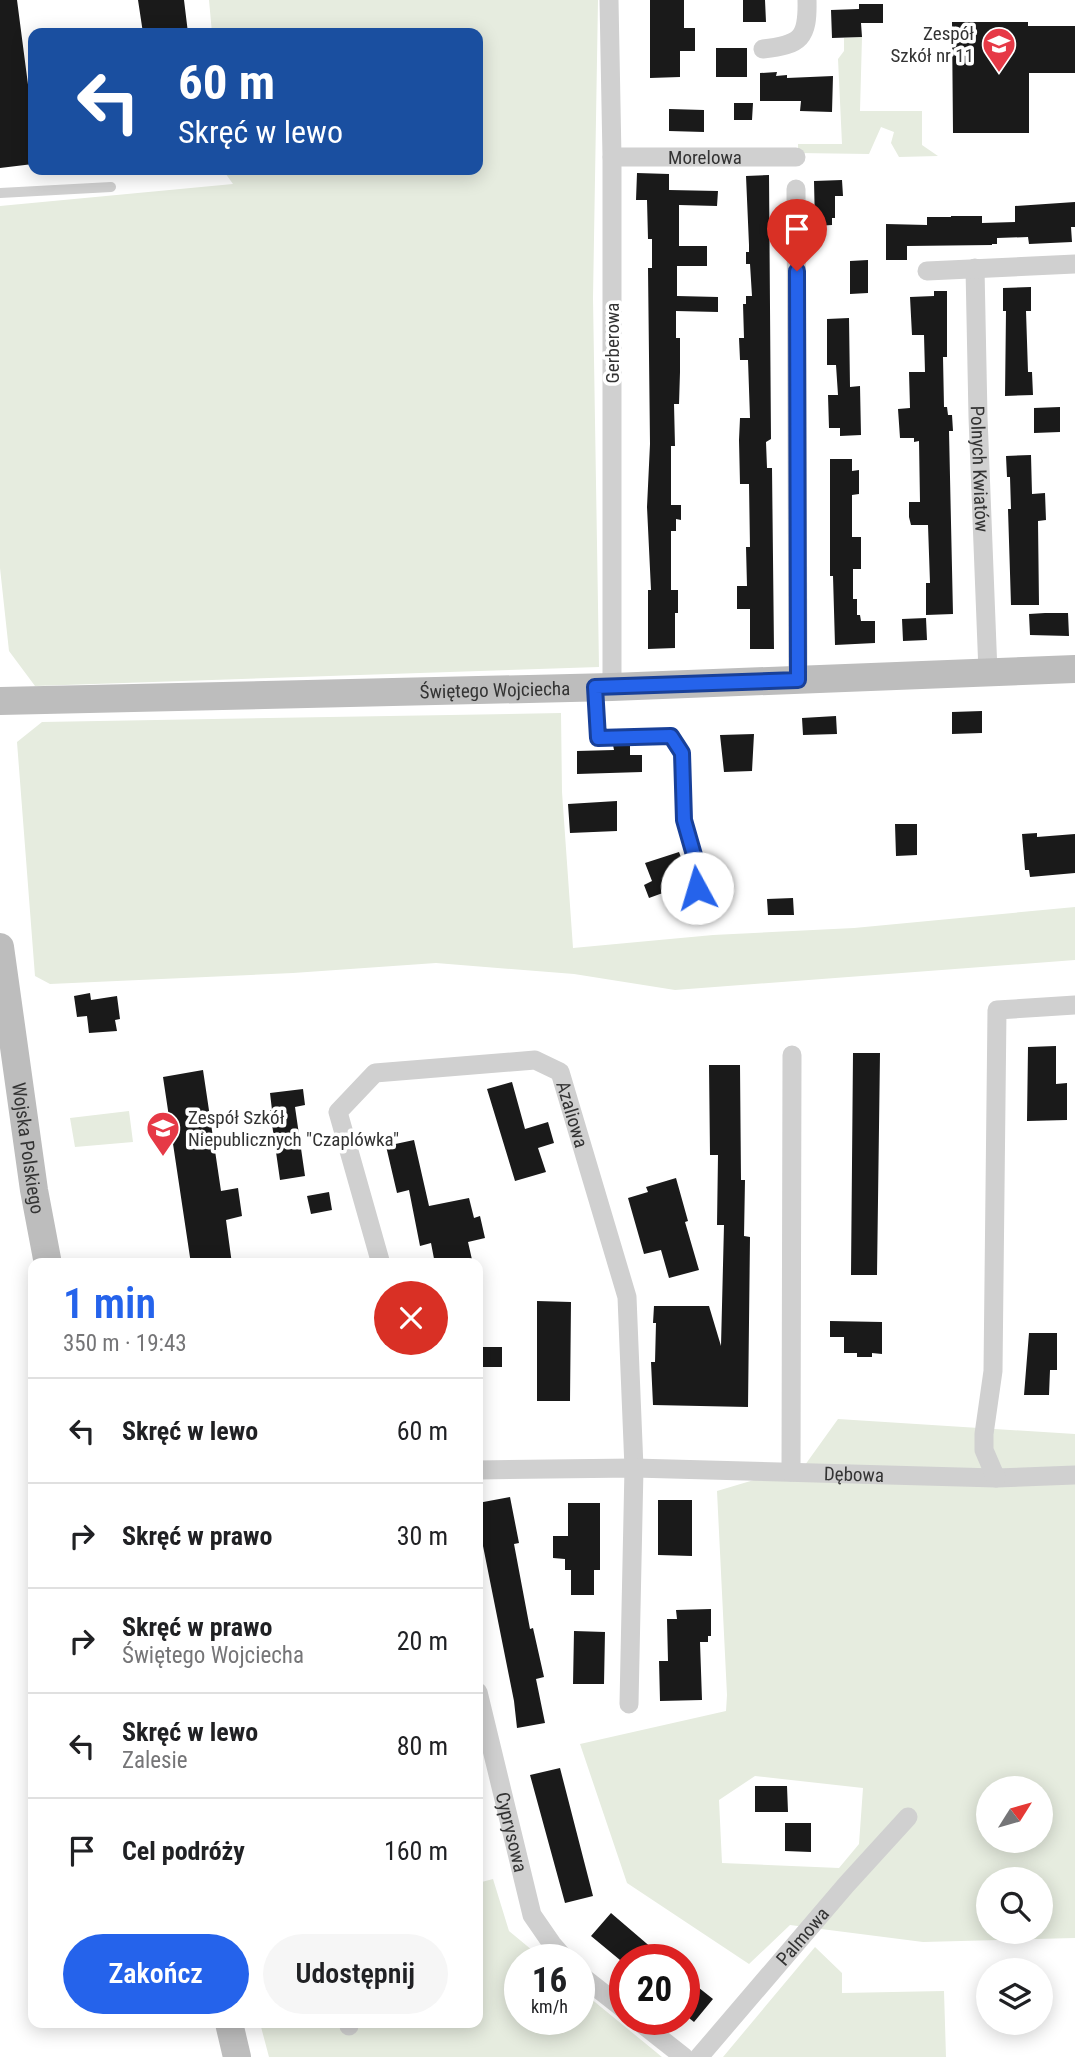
<!DOCTYPE html>
<html lang="pl">
<meta charset="utf-8">
<style>
:root{--surface:#fff;--page:#f6f6f6;--text:#202124;--muted:#757577;--line:#e0e0e0;--accent:#2563eb}
body{margin:0;font-family:"Roboto Condensed",sans-serif;background:var(--page);color:var(--text);height:100vh;display:flex;flex-direction:column;font-size:26px;white-space:nowrap}
*{box-sizing:border-box;margin:0}
p{font-size:23px;color:var(--muted)}
.icon{flex:none;width:38px;height:38px;fill:none;stroke:currentColor;stroke-width:2;stroke-linecap:round;stroke-linejoin:round}
.map{position:relative;flex:1;overflow:hidden}
.side{position:absolute;left:28px;top:1258px;width:455px;height:770px;display:flex;flex-direction:column;background:var(--surface);border-radius:14px;box-shadow:0 4px 18px #0003}
.side>*{flex:none}
.guide{position:absolute;left:28px;top:28px;width:455px;height:147px;border-radius:14px;box-shadow:0 4px 18px #0003;background:#1a4fa0;color:#fff;overflow:hidden}
.needle{width:46px;rotate:53deg}
.fabs{position:absolute;left:976px;top:1776px;display:grid;gap:14px}
.fabs a{display:grid;place-items:center;width:77px;height:77px;border-radius:50%;background:var(--surface);box-shadow:0 4px 18px #0003;font-size:35px}
.speed{position:absolute;left:504px;top:1944px;display:flex;gap:14px;font-size:35px;font-weight:700;text-align:center}
.speed>*{display:grid;place-content:center;width:91px;height:91px;border-radius:50%;background:var(--surface);box-shadow:0 4px 18px #0003;line-height:1}
.speed small{font-size:18px;font-weight:400}
.speed .limit{border:10px solid #d22;background:#fff;color:#111}
.pin{position:absolute;display:grid;place-items:center;width:60px;height:60px;color:#fff;margin:-72px -30px;border-radius:50% 50% 50% 0;rotate:-45deg;box-shadow:0 0 7px #0007}
.pin .icon{rotate:45deg}
.me{position:absolute;width:77px;margin:-38px;rotate:354deg;stroke-linejoin:round;filter:drop-shadow(0 0 5px #0008)}
.turn{display:flex;align-items:center;gap:24px;height:147px;padding:0 35px;font-size:32px}
.turn .icon{width:91px;height:91px;stroke-width:2.5}
.turn b{display:block;font-size:49px;line-height:60px}
.round{display:grid;place-items:center;flex:none;width:74px;height:74px;border-radius:37px;background:var(--page)}
.headline{display:flex;align-items:center;justify-content:space-between;height:119px;padding:0 35px}
h1{font-size:42px;font-weight:600;line-height:52px;color:var(--accent)}
.cta{display:flex;gap:14px;margin-top:auto;padding:14px 35px}
.cta a{flex:1;height:80px;border-radius:42px;background:var(--accent);color:#fff;font-size:28px;font-weight:600;line-height:80px;text-align:center}
.cta a+a{background:var(--page);color:var(--text)}
ul{padding:0;list-style:none}
li{display:flex;align-items:center;gap:21px;height:105px;padding:0 35px;border-top:2px solid var(--line)}
li div{flex:1}
li b{display:block;font-size:26px}
li em{font-style:normal}
.map>svg:first-child{display:block}
.green{fill:#e6ecdf;fill-rule:evenodd}
.building{fill:#1a1a1a}
.lines{fill:none;stroke-linecap:round;stroke-linejoin:round}
.lane{stroke:#d0d0d0;stroke-width:10}
.street{stroke:#d0d0d0;stroke-width:19}
.secondary{stroke:#bdbdbd;stroke-width:28}
.route-casing{stroke:#184099;stroke-width:18}
.route{stroke:#2563eb;stroke-width:12}
.labels{text-anchor:middle;stroke-width:7;stroke-linejoin:round;paint-order:stroke}
.poi-label{font-size:19px;fill:#333;stroke:#fff;text-anchor:end}
.street-label{font-size:19px;fill:#333;stroke:#fff}
</style>
<div class="map">
<svg width="1075" height="2057" viewBox="0 0 1075 2057">
<rect width="100%" height="100%" fill="#fff"/>
<path class="green" d="M209,0H598L593,298L599,667L35,686L9,651L0,568V206L233,184L223,170H478V33H212Z
M862,37L860,111H922V145L938,156L899,157L891,143L894,132L881,127L869,154L798,153V144H842L838,59L844,51V38Z
M561,713L562,792L573,948L713,935L854,928L1075,907V960L675,990L574,974L436,963L293,973L50,984L35,976L17,742L42,722Z
M129,1111L133,1142L75,1147L70,1118Z
M838,1419L1075,1434V1938L923,1942L790,1925L749,1964L627,1883L580,1744L726,1711L727,1695L717,1491L805,1465ZM755,1776L863,1788L859,1844L839,1868L722,1863L719,1800ZM989,1788H1041V1841H989ZM989,1880H1041V1932H989Z
M493,1879L509,1931L544,1960H520V2020H579V1989L662,2057H269L260,2023H478V1883Z
M815,1947L842,1973V1993L944,1991L946,2057H723Z"/>
<path class="building" d="M0,0H17L33,123V164L0,168Z
M138,0H184L188,33H143Z
M650,0H684V28H695V51H680V77L650,78Z
M743,0H765L766,22H743Z
M859,4H883V23H861L862,37L832,38L831,10L859,9Z
M952,22H1028V26H1075V73H1029V133H953Z
M716,48H747V77H716Z
M777,72L776,76L787,75V78L833,76L832,112L800,111L801,101H760V73Z
M734,103H753L752,120H734Z
M669,109L704,110V132L669,131Z
M637,173L669,174V190L718,191L717,206L679,205V246H707V266H677V296L718,297V312L676,311V338H680V372L679,404H674L675,446H671V505H681V520L676,519V531H671V590H678V613H675V648L648,649V590H651L647,507L650,444L648,268H652V239H648L647,200H636Z
M769,175L771,439L766,442L767,468H772L774,649H750V609H737V586H747L746,547H750L749,484H740L739,440L740,418H750L748,360H740L739,338H744L743,304H746V296H752L750,264H746V252H749V245L746,176Z
M842,180L843,196H835V218H832V225L815,226L814,181Z
M1075,202V227H1071L1072,242L1029,244L1028,237L997,238V244H992V245L907,246V260H886V224L927,225V217H951V216H982V223L1015,222V206Z
M868,260V293L850,294V261Z
M1031,287V311H1026L1028,372H1032L1033,395L1005,396L1006,311H1003V288Z
M934,291H947V357H943L944,407H947L948,415H952L953,431H949L953,614L926,615V583H930L928,525H911L909,517V502H920L919,441L914,442V438H900L898,409L910,408L909,372H925L924,335H912L910,297L934,296Z
M849,318L850,387L860,386L861,435L840,436V428H829L828,395H838L836,365H827V319Z
M1060,407V432L1034,433V408Z
M1031,455L1032,494L1045,493L1046,520L1038,521L1039,605H1011L1008,509H1011L1010,477H1007L1006,456Z
M830,459H852V471L859,470V494L852,495V537H861V569H853V599H857V615H860L861,621H875V643L835,645L833,576H830Z
M1045,613H1068L1069,636L1030,635L1029,614Z
M926,618L927,640L903,641L902,619Z
M982,711V733L952,734V712Z
M836,716L837,734L803,735L802,718Z
M754,734L752,771L724,772L720,735Z
M613,745H630V755H642V772L577,774V751L614,750Z
M617,801V831L570,833L568,804Z
M895,824H917V855L896,856Z
M1037,833V837L1075,834V873L1030,877L1029,870H1025L1022,834Z
M679,852L684,865L675,868L682,886L649,898L644,885L652,881L645,863Z
M696,897L703,917L686,922L679,904Z
M793,898L794,915H768L767,899Z
M90,993L91,1000L117,996L120,1019L115,1020L117,1031L89,1033L87,1016L77,1017L74,996Z
M1056,1046V1084L1067,1083V1120L1027,1121L1028,1047Z
M853,1053H880L877,1275H851Z
M709,1065H740L741,1180H745L744,1236L750,1237L748,1407L653,1405L651,1362H655L656,1323H653L654,1306H709L721,1346L724,1225H717L718,1155H710Z
M203,1070L221,1191L238,1188L242,1216L226,1220L232,1264H191L163,1077Z
M512,1082L525,1129L548,1122L554,1143L538,1148L546,1172L515,1181L487,1089Z
M303,1089L305,1105L295,1107L305,1176L280,1180L270,1110H272L270,1093Z
M414,1140L429,1206L469,1198L474,1218L480,1216L485,1238L468,1242L473,1264H435L431,1243L420,1246L409,1190L397,1193L386,1146Z
M676,1178L688,1221L685,1222L699,1270L669,1278L661,1250L644,1254L628,1198L648,1192L646,1187Z
M329,1192L332,1210L311,1214L307,1196Z
M537,1301L571,1302L570,1401H537Z
M830,1321L882,1322V1354L872,1353V1357H857V1353H844V1337H830Z
M1029,1333H1057V1370H1050L1049,1395H1024Z
M478,1347H502V1367H478Z
M510,1497L519,1543L514,1544L530,1629L533,1628L544,1677L536,1679L545,1723L517,1728L514,1701L478,1521V1503Z
M658,1500H692V1556L658,1555Z
M568,1503H600V1570H594V1595H571V1570H565V1559L553,1558V1536H568Z
M711,1609V1636H708V1642H700L702,1700L660,1701L659,1661H668L667,1619H677L676,1610Z
M574,1631L605,1632L604,1684H573Z
M560,1768L593,1896L565,1903L530,1775Z
M755,1786H787L788,1812H755Z
M785,1823H811V1852L785,1851Z
M611,1913L653,1949L643,1960H620L591,1936Z
M684,1976L713,1999L694,2022L684,2014Z"/>
<g class="lines">
<path class="lane" d="M0,193L111,187
M595,688L598,738L671,736L682,753L684,820L693,855L697,889L673,899"/>
<g class="street">
<path d="M609,0L612,157V687"/>
<path d="M763,49C801,45 808,38 807,0"/>
<path id="s1" d="M612,157H796"/>
<path d="M796,189L798,680"/>
<path id="s2" d="M975,268L978,417L988,672"/>
<path d="M927,271L1075,264"/>
<path id="s3" d="M381,1264L338,1112L375,1073L535,1060L560,1072L627,1297L634,1468L629,1704"/>
<path id="s4" d="M478,1470L634,1468L996,1478L1075,1475"/>
<path d="M791,1472L792,1055"/>
<path d="M996,1478L984,1450V1434L993,1371L997,1010L1075,1005"/>
<path id="s5" d="M478,1692L532,1915L552,1944L566,1960"/>
<path d="M579,1974L625,2010"/>
<path d="M637,2020L684,2057"/>
<path d="M349,2023V2026"/>
<path id="s6" d="M699,2057L846,1885L908,1817"/>
</g>
<g class="secondary">
<path id="s7" d="M0,701L612,687L1075,669"/>
<path id="s8" d="M0,947L34,1190L48,1264"/>
<path d="M229,2023L237,2057"/>
</g>
</g>
<g class="lines">
<defs>
<path id="route" d="M697,888L694,855L684,820L682,753L671,736L598,738L595,687L798,680L797,271"/>
</defs>
<use href="#route" class="route-casing"/>
<use href="#route" class="route"/>
</g>
<defs>
<symbol id="school-pin" viewBox="-11 -11 22 30"><path d="M0 17L-7.5 6A9.5 9.5 0 1 1 7.5 6Z" fill="#e63946" stroke="#fff"/><path d="M0-5L7-2L0 1L-7-2ZM-4 1L0 2.5L4 1V4Q0 6-4 4Z" fill="#fff"/></symbol>
<symbol id="university-pin" viewBox="-11 -11 22 30"><path d="M0 17L-7.5 6A9.5 9.5 0 1 1 7.5 6Z" fill="#e63946" stroke="#fff"/><path d="M0-5L7-2L0 1L-7-2ZM-4 1L0 2.5L4 1V4Q0 6-4 4Z" fill="#fff"/></symbol>
</defs>
<g fill-rule="evenodd">
<use href="#school-pin" x="980" y="25" width="38" height="52"/>
<use href="#university-pin" x="144" y="1109" width="38" height="52"/>
</g>
<g class="labels">
<g class="poi-label">
<text x="974" y="40">Zespół<tspan x="974" dy="22">Szkół nr 11</tspan></text>
<text x="188" y="1124" text-anchor="start">Zespół Szkół<tspan x="188" dy="22">Niepublicznych "Czaplówka"</tspan></text>
</g>
<g class="street-label">
<text dy="7" stroke="none"><textPath href="#s1" startOffset="93">Morelowa</textPath></text>
<text transform="translate(612 343) rotate(-90)" y="7">Gerberowa</text>
<text dy="7" stroke="none"><textPath href="#s2" startOffset="201">Polnych Kwiatów</textPath></text>
<text dy="7" stroke="none"><textPath href="#s7" startOffset="495">Świętego Wojciecha</textPath></text>
<text dy="7" stroke="none"><textPath href="#s3" startOffset="444">Azaliowa</textPath></text>
<text dy="7" stroke="none"><textPath href="#s8" startOffset="203">Wojska Polskiego</textPath></text>
<text dy="7" stroke="none"><textPath href="#s4" startOffset="376">Dębowa</textPath></text>
<text dy="7" stroke="none"><textPath href="#s5" startOffset="144">Cyprysowa</textPath></text>
<text dy="7" stroke="none"><textPath href="#s6" startOffset="159">Palmowa</textPath></text>
</g>
</g>
</svg>
<div class="fabs">
<a><svg class="needle" viewBox="-14 -14 28 28"><path d="M0-13l5 13h-10z" fill="#e53935"/><path d="M0 13l5-13h-10z" fill="#757577"/></svg></a>
<a><svg class="icon" aria-label="search" viewBox="0 0 24 24"><circle cx="10" cy="10" r="6"/><path d="M15 15l6 6"/></svg></a>
<a><svg class="icon" aria-label="layers" viewBox="0 0 24 24"><path d="M12 4l9 5-9 5-9-5zM3 14l9 5 9-5"/></svg></a>
</div>
<div class="speed"><div>16<small>km/h</small></div><div class="limit">20</div></div>
<div class="pin" style="left:797px;top:271px;background:#d93025"><svg class="icon" aria-label="arrive" viewBox="0 0 24 24"><path d="M6 21V4h12l-3 4 3 4H6"/></svg></div>
<svg class="me" style="left:697px;top:888px" viewBox="-20 -20 40 40"><circle r="19" fill="#fff"/><path d="M0-13L10 11 0 6-10 11z" fill="#2563eb"/></svg>
<div class="guide">
<div class="turn"><svg class="icon" aria-label="left" viewBox="0 0 24 24"><path d="M17 20v-9H6M10 6l-5 5 5 5"/></svg><div><b>60 m</b>Skręć w lewo</div></div>
</div>
<section class="side">
<div class="headline"><div><h1>1 min</h1><p>350 m · 19:43</p></div><a class="round" style="background:#d93025;color:#fff"><svg class="icon" aria-label="close" viewBox="0 0 24 24"><path d="M6 6l12 12M18 6L6 18"/></svg></a></div>
<ul>
<li><svg class="icon" aria-label="left" viewBox="0 0 24 24"><path d="M17 20v-9H6M10 6l-5 5 5 5"/></svg><div><b>Skręć w lewo</b></div><em>60 m</em></li>
<li><svg class="icon" aria-label="right" viewBox="0 0 24 24"><path d="M7 20v-9h11M14 6l5 5-5 5"/></svg><div><b>Skręć w prawo</b></div><em>30 m</em></li>
<li><svg class="icon" aria-label="right" viewBox="0 0 24 24"><path d="M7 20v-9h11M14 6l5 5-5 5"/></svg><div><b>Skręć w prawo</b><p>Świętego Wojciecha</p></div><em>20 m</em></li>
<li><svg class="icon" aria-label="left" viewBox="0 0 24 24"><path d="M17 20v-9H6M10 6l-5 5 5 5"/></svg><div><b>Skręć w lewo</b><p>Zalesie</p></div><em>80 m</em></li>
<li><svg class="icon" aria-label="arrive" viewBox="0 0 24 24"><path d="M6 21V4h12l-3 4 3 4H6"/></svg><div><b>Cel podróży</b></div><em>160 m</em></li>
</ul>
<div class="cta"><a>Zakończ</a><a>Udostępnij</a></div>
</section>
</div>
